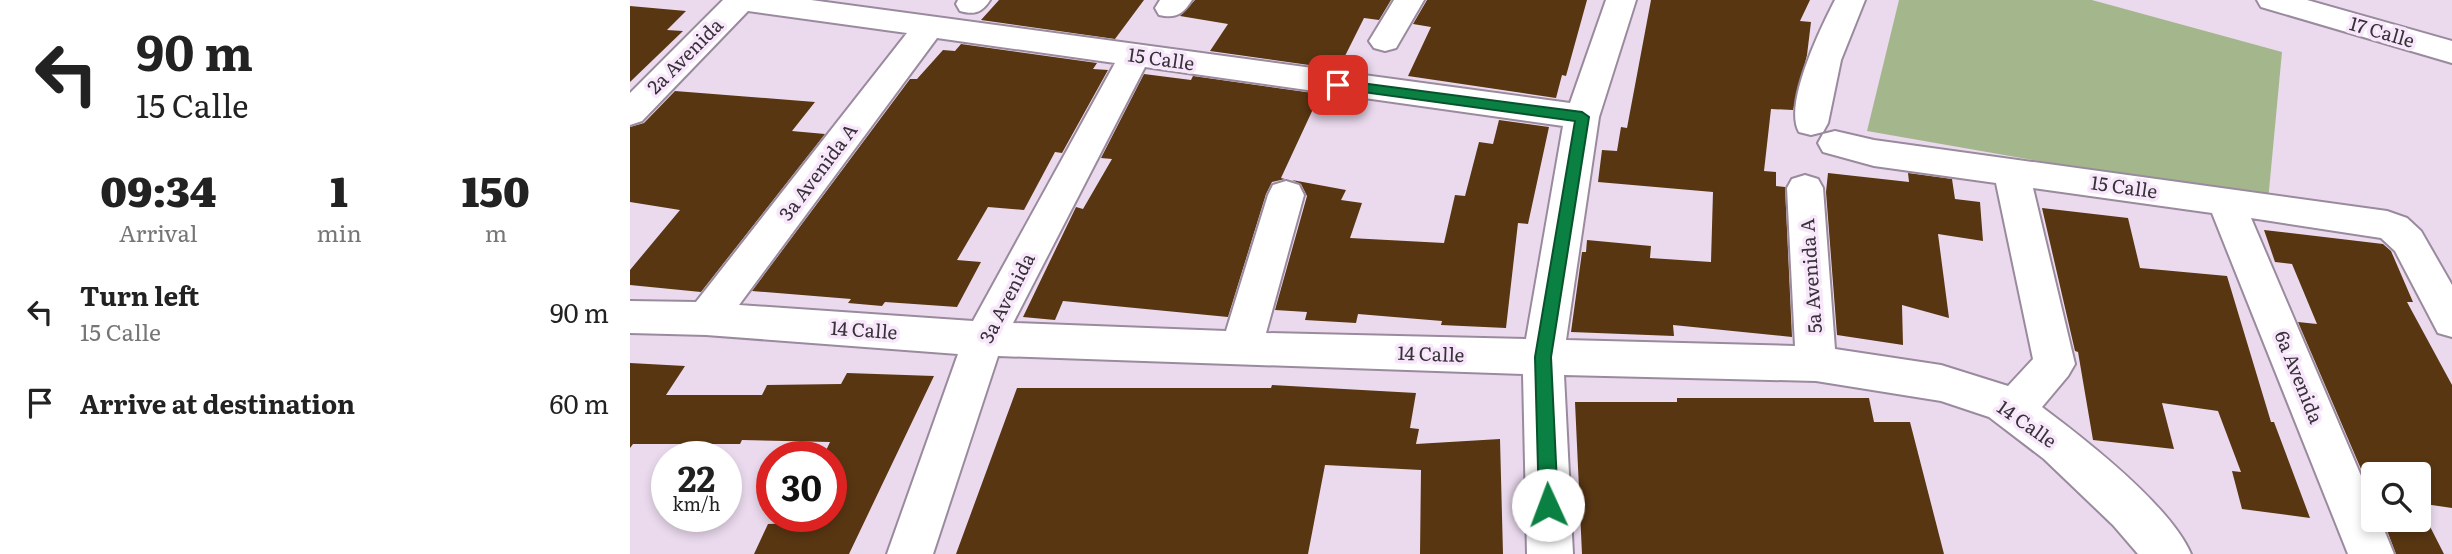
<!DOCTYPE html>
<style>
:root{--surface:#fff;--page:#f2f2f2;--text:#222;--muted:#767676}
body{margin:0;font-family:Literata,serif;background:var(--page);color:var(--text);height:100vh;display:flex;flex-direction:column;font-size:26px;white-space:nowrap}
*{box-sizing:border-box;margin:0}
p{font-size:23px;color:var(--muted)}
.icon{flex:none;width:38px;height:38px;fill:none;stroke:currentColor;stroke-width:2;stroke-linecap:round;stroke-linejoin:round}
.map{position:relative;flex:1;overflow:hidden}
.side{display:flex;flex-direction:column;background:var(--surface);width:630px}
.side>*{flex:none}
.top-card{background:#fff;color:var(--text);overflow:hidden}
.fabs{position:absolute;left:1731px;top:462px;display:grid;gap:14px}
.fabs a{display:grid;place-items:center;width:70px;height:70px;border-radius:7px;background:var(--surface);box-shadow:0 4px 10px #0003;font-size:35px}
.speed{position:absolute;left:21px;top:441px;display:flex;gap:14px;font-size:35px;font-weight:700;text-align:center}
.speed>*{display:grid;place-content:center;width:91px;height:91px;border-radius:50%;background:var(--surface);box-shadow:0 4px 10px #0003;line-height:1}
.speed small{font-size:18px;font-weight:400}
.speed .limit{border:10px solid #d22;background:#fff;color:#111}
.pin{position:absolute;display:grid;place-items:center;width:60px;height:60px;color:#fff;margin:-30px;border-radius:14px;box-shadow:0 4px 10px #0006}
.me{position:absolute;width:77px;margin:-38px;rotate:358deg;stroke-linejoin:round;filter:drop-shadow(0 0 5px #0008)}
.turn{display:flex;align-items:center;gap:24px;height:147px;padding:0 21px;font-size:32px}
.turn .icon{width:91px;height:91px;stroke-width:2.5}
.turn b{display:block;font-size:49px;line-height:60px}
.eta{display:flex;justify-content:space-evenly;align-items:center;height:119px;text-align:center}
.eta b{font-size:42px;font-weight:800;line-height:49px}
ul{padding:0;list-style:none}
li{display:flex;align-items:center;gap:21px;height:91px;padding:0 21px}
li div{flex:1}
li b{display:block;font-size:26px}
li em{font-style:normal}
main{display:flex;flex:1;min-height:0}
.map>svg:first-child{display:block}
.green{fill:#a4b78c}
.building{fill:#583612}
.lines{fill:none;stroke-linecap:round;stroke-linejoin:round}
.street-casing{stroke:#9a8a9d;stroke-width:4}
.street{fill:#fff;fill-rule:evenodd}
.route{fill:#0b8043;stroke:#07532c;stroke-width:2}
.labels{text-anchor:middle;stroke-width:7;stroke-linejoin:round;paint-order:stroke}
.street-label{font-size:19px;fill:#373138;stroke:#f8e7fb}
</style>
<main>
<section class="side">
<div class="top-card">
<div class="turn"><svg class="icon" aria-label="left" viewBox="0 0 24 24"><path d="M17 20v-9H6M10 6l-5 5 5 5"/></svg><div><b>90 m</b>15 Calle</div></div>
</div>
<div class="eta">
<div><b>09:34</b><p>Arrival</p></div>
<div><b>1</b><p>min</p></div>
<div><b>150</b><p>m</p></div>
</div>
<ul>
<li><svg class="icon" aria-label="left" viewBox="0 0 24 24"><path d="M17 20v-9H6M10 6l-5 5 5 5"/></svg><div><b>Turn left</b><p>15 Calle</p></div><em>90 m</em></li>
<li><svg class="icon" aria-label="arrive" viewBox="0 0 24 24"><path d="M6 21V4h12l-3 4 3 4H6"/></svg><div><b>Arrive at destination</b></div><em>60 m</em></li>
</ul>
</section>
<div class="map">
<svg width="1822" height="554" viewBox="0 0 1822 554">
<rect width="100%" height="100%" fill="#ebdaee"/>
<path class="green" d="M1269,0H1462L1652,52L1638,201L1237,131Z"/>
<path class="building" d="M369,0H514L485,39L351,20Z
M565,0H761L749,20L734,18L711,64L702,63L700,68L580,51L598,24L550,16Z
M797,0H957L936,76L932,75L926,98L778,76L801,27L783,24Z
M1021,0H1180L1170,21L1181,22L1177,55L1163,110L1141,109L1134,171L1146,172V186L1155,187L1162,337L1043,325L1044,336L941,332L952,252H956L957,240L1021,246L1020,258L1081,262L1083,192L968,182L972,150L987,151L991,127L997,128Z
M0,6L56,11L37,30L53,31L0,82Z
M331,44L467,63L463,69L478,70L432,153L425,152L394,210L358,207L327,260L351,262L327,307L255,302L252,306L218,303L221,299L122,291L280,79H287L313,50L325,51Z
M514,74L561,80L563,76L690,94L651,178L655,179L642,182L636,194L598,317L433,301L425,320L393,317L446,207L453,209L482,159L471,158Z
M45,91L185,102L162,131L195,134L71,292L0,285V270L50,210L0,202V127L14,123Z
M869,120L919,127L898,224L888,223L876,328L811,325L812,321L728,314L726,323L675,320L677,312L645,310L677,196L671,184L662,180L716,190L711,200L732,203L720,238L814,243L825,195L835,196L849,142L863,144Z
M1198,173L1279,182L1278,173L1322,179L1325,199L1350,202L1353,241L1308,234L1319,318L1272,305L1273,345L1207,335L1196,192Z
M1412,208L1498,218L1510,268L1597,276L1641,422H1644L1680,518L1612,509L1602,471L1611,472L1588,411L1532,403L1544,449L1463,440L1448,352L1445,351Z
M1634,230L1753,244L1761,251L1783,302H1777L1822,385V508L1788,503V474H1743V497L1668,322L1687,324L1662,264L1645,262Z
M0,363L55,366L36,395H132L137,385L211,384L217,373L304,376L219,554H124L138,524L161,523L165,516H201V457H193L200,442L112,440L110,444H3L0,448Z
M642,385L786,393L780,428L789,429L786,444L870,439L873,554H790L791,470L695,465L678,554H326L387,388H641Z
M1047,398H1239L1244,422H1280L1314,554H952L945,402H1047Z
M1788,503L1814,554H1766L1753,520H1788Z"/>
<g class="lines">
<defs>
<path id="street" d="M93,0H181L940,103L976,0H1006L969,117L936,340L1165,346L1157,188L1162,179L1175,175L1188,179L1193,188L1205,349L1311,365L1378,386L1403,359L1366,183L1244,166L1193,152L1188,143L1193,134L1205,131L1244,140L1757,211L1777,218L1791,231L1822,285V337L1808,333L1765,251L1751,238L1621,218L1743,504V520H1750L1764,554H1718L1582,213L1403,188L1445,364L1438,376L1412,407C1456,440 1540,505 1561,554H1508L1483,525L1414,459L1359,417L1311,401L1186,381L934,375L943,554H897L893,374L368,356L303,554H257L328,354L76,335L0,333V301L66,302L277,33L118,11L12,121L0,125V93ZM307,38L485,63L343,321L109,305ZM515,67L933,126L896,339L636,333L674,195L669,185L656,181L643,185L638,195L596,331L383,323Z
M328,0H360C352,13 344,15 330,11L326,4Z
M530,0H562C553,14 546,19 529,15L525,8Z
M764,0H794L766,48L755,51L744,48L739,41Z
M1205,0H1235L1211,60L1198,123L1193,132L1181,135L1169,132C1153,105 1191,27 1205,0Z
M1627,0H1677L1822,41V63L1631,7Z"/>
</defs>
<use href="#street" class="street-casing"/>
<use href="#street" class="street"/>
</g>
<path class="route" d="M708,80L952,112L959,117L921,357L928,505L925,511L918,513L912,511L909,505L905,357L945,121L703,88V81Z"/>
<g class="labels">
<g class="street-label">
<text transform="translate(1752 32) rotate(16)" y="7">17 Calle</text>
<text transform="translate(55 56) rotate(-45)" y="7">2a Avenida</text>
<text transform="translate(531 59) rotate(8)" y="7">15 Calle</text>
<text transform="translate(188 172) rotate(-53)" y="7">3a Avenida A</text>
<text transform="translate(1494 187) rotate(8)" y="7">15 Calle</text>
<text transform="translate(1181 276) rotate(-94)" y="7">5a Avenida A</text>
<text transform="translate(377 298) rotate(-63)" y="7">3a Avenida</text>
<text transform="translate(234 330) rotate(4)" y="7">14 Calle</text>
<text transform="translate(801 354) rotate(2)" y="7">14 Calle</text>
<text transform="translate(1669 377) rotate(68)" y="7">6a Avenida</text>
<text transform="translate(1397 424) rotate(35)" y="7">14 Calle</text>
</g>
</g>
</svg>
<div class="fabs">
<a><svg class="icon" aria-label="search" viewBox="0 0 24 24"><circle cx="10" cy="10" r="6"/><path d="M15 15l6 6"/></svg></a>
</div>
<div class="speed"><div>22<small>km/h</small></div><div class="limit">30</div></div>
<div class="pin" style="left:708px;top:85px;background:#d93025"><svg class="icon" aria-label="arrive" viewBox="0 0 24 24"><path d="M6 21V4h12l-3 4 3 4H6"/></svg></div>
<svg class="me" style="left:918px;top:505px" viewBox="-20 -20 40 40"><circle r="19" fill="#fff"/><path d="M0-13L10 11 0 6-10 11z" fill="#0b8043"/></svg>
</div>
</main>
